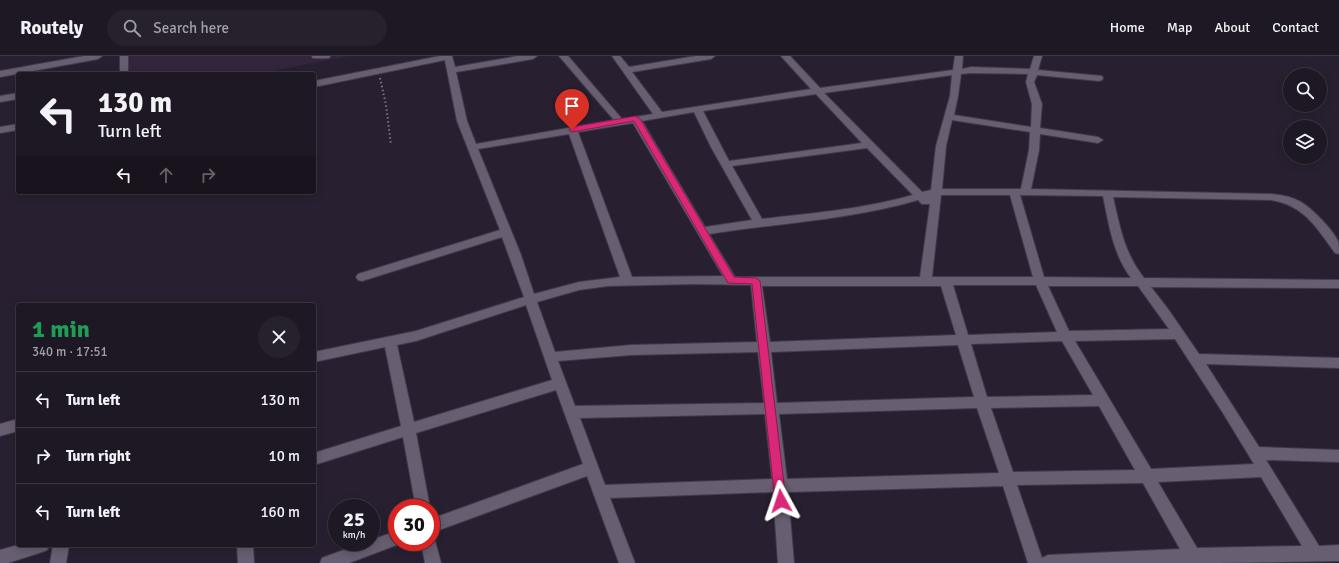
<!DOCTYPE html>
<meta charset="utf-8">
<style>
:root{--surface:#1e1824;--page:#26212c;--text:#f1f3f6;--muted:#a1a0a6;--line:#3c3741}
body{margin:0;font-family:Signika,sans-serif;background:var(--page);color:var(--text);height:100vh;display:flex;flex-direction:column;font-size:15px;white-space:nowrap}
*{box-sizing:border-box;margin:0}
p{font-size:13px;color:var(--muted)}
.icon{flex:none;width:22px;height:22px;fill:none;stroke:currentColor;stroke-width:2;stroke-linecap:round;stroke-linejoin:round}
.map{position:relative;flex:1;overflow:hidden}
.drawer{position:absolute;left:16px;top:247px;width:300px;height:244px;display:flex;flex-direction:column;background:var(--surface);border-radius:4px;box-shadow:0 2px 10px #0003,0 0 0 1px var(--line)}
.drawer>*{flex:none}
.guide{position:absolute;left:16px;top:16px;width:300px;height:122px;border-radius:4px;box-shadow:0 2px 10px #0003,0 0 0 1px var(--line);background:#1e1824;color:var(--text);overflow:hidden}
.fabs{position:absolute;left:1283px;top:12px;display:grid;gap:8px}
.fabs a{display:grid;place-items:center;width:44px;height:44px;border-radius:50%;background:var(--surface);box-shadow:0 2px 10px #0003,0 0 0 1px var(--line);font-size:20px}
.speed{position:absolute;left:328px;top:443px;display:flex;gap:8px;font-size:20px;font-weight:700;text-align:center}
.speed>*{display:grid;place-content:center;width:52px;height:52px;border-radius:50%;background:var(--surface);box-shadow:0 2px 10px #0003,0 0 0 1px var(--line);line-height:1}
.speed small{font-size:10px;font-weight:400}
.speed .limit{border:6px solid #d22;background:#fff;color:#111}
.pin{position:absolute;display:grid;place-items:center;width:34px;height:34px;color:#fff;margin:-41px -17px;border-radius:50% 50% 50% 0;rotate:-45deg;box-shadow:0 0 4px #0007}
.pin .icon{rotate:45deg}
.me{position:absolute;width:44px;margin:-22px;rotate:355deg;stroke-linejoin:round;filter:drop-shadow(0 0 3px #0008)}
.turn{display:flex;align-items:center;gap:14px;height:84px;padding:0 16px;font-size:18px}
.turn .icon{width:52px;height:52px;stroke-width:2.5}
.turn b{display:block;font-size:28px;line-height:34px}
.lanes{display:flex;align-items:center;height:38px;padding:0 16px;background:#0003;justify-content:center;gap:20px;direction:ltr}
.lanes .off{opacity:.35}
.round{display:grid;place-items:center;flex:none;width:42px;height:42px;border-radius:21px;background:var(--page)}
.head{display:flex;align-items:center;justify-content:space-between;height:68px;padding:0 16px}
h1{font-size:24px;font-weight:700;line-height:30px;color:#1e9e55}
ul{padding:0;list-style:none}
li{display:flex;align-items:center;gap:12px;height:56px;padding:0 16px;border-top:1px solid var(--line)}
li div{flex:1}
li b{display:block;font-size:15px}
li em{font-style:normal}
header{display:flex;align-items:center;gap:24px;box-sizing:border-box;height:56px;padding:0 20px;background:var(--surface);border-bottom:1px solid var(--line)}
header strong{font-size:19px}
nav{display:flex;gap:22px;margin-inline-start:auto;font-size:14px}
.search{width:280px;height:36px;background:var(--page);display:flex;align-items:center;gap:10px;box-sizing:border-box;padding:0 14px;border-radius:22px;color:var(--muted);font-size:15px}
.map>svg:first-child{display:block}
.built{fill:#32263d}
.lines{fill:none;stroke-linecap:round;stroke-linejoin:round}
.lane-casing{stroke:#423b49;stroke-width:6}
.street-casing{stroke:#423b49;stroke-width:2}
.path{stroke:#7b7482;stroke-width:2;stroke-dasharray:1.5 2.5;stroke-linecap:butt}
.lane{stroke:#675e71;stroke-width:4.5}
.street{fill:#675e71;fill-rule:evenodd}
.route{fill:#db2777;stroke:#8e194d}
</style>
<header>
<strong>Routely</strong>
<div class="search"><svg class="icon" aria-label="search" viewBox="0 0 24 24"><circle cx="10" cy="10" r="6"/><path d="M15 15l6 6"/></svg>Search here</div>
<nav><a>Home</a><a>Map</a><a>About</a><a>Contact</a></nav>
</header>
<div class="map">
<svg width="1339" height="507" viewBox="0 0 1339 507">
<rect width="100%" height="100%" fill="#282030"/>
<path class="built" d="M124,0H349L257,18H124Z"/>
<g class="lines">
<defs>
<path id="lane" d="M314,0H328"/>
<path id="street" d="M84,0H102L98,3L0,21V15Z
M120,0H128V18H120Z
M440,0H452L455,11L518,0H537L533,3L456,16L467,65L476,88L614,64L559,0H568L622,63L653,58L612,0H620L629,11L696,0H715L711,3L632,16L662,56L811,33L781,0H790L820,32L953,14L955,0H963L962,13L971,11L1030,13L1034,0H1042L1038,14L1102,20L1103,22L1102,24L1099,25L1037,19L1034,26L1042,48L1040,72L1098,81L1103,84L1098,87L1040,78L1039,94L1031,133L1271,138C1280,139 1290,140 1299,145C1311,151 1332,173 1338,185C1339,189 1339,194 1339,198L1335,197C1317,172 1304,149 1271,144L1113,141C1120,171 1124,197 1144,222L1339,224V232L1151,231L1168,253L1199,298L1339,302V312L1206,308L1259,391L1339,394V406L1266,404L1319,490L1339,489V505L1220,507H1028L1003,430L788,436L794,507H778L773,436L610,442L635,507H619L587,420L431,477V463L583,408L556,334L416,377L430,452H416L403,381L314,409V397L401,370L385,291L314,306V296L416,275L524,241L502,181L362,225L358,224L356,221L358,218L500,174L457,65L445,4L314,31V25ZM971,17L1028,18L1026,26L1032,48L1031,71L954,59L958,40L961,18ZM952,19L950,40L936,90L931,134L922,136L824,37ZM816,38L862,87L729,105L703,55ZM694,56L711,91L752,164L705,171L642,65ZM952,64L1030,76L1029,94L1021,133H942L946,90ZM633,67L723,220L632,221L578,76ZM569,78L620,221L579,226L534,238L521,199L478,93ZM867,92L913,139C864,153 813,157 762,163L732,110ZM941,139H1010L1033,221H932ZM1020,139L1103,140C1109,169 1113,198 1131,222L1044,221ZM918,144L922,148H930L920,221H735L709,178C779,167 850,164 918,144ZM694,228L751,229L757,286L631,289L555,296L537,246L579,234L608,230ZM953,229H1036L1057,276L968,279ZM762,230H941L956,279L770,286ZM1048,230H1138L1169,273L1069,275ZM526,249L552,324L414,366L397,289L416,285ZM1175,283L1223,357L1254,408L1151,413L1075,285ZM1062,285L1093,339L987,341L971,288ZM958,289L974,341L777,347L771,296ZM758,296L764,347L575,350L558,305L631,299ZM1099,350L1135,414L1013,416L991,352ZM977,352L999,417L787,423L779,358ZM765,358L772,423L605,429L580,362ZM1261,421L1302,490L1197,492L1158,426ZM1143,427L1180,493L1048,499L1042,502L1017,429Z
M18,37V43L0,46V40Z
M18,68V74L0,77V71Z
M18,363V375L0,380V368Z
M397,475V486H403L402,487L349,507H320L322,502L365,486H371V484Z
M431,479L434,481L441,507H425L421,486H431Z
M18,489H50L47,494L42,496L8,507H0V494Z
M53,489H69L66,507H50Z
M237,489H253L254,507H238Z"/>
</defs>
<use href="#lane" class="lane-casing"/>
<use href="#street" class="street-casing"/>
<path class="path" d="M380,22L386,49L391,89"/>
<use href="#lane" class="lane"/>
<use href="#street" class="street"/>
</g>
<path class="route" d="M636,60L640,63L734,221L756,222L760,225L786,445L785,449L781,450L777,449L775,445L752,228L728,227L634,65L572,76L569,74L572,71Z"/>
</svg>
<div class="fabs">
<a><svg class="icon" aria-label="search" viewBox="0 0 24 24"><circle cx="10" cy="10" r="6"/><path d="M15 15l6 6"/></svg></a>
<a><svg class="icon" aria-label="layers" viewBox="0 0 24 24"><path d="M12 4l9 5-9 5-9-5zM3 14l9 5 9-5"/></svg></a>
</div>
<div class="speed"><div>25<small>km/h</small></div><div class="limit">30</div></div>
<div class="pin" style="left:572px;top:74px;background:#d93025"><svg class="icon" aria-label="arrive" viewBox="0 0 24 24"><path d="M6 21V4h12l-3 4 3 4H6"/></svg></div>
<svg class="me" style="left:781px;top:445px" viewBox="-20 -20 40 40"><path d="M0-17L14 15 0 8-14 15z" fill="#db2777" stroke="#fff" stroke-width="4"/></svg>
<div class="guide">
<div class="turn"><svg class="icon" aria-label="left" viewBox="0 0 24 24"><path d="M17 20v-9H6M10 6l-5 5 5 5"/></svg><div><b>130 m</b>Turn left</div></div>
<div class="lanes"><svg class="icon" aria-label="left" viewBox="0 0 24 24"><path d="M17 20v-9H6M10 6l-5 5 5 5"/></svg><svg class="icon off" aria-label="ahead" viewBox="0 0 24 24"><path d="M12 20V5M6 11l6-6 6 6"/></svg><svg class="icon off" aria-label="right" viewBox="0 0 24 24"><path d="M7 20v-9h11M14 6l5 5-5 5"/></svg></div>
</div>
<section class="drawer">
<div class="head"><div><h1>1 min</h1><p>340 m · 17:51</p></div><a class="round"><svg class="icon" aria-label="close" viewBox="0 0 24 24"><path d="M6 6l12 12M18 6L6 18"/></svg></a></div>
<ul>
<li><svg class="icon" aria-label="left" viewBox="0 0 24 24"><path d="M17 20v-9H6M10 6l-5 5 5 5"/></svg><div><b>Turn left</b></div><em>130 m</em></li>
<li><svg class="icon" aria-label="right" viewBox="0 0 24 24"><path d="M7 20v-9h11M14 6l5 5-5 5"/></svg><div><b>Turn right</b></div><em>10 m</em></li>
<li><svg class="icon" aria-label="left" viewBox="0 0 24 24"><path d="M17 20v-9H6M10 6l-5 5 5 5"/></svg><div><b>Turn left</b></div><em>160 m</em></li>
</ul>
</section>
</div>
